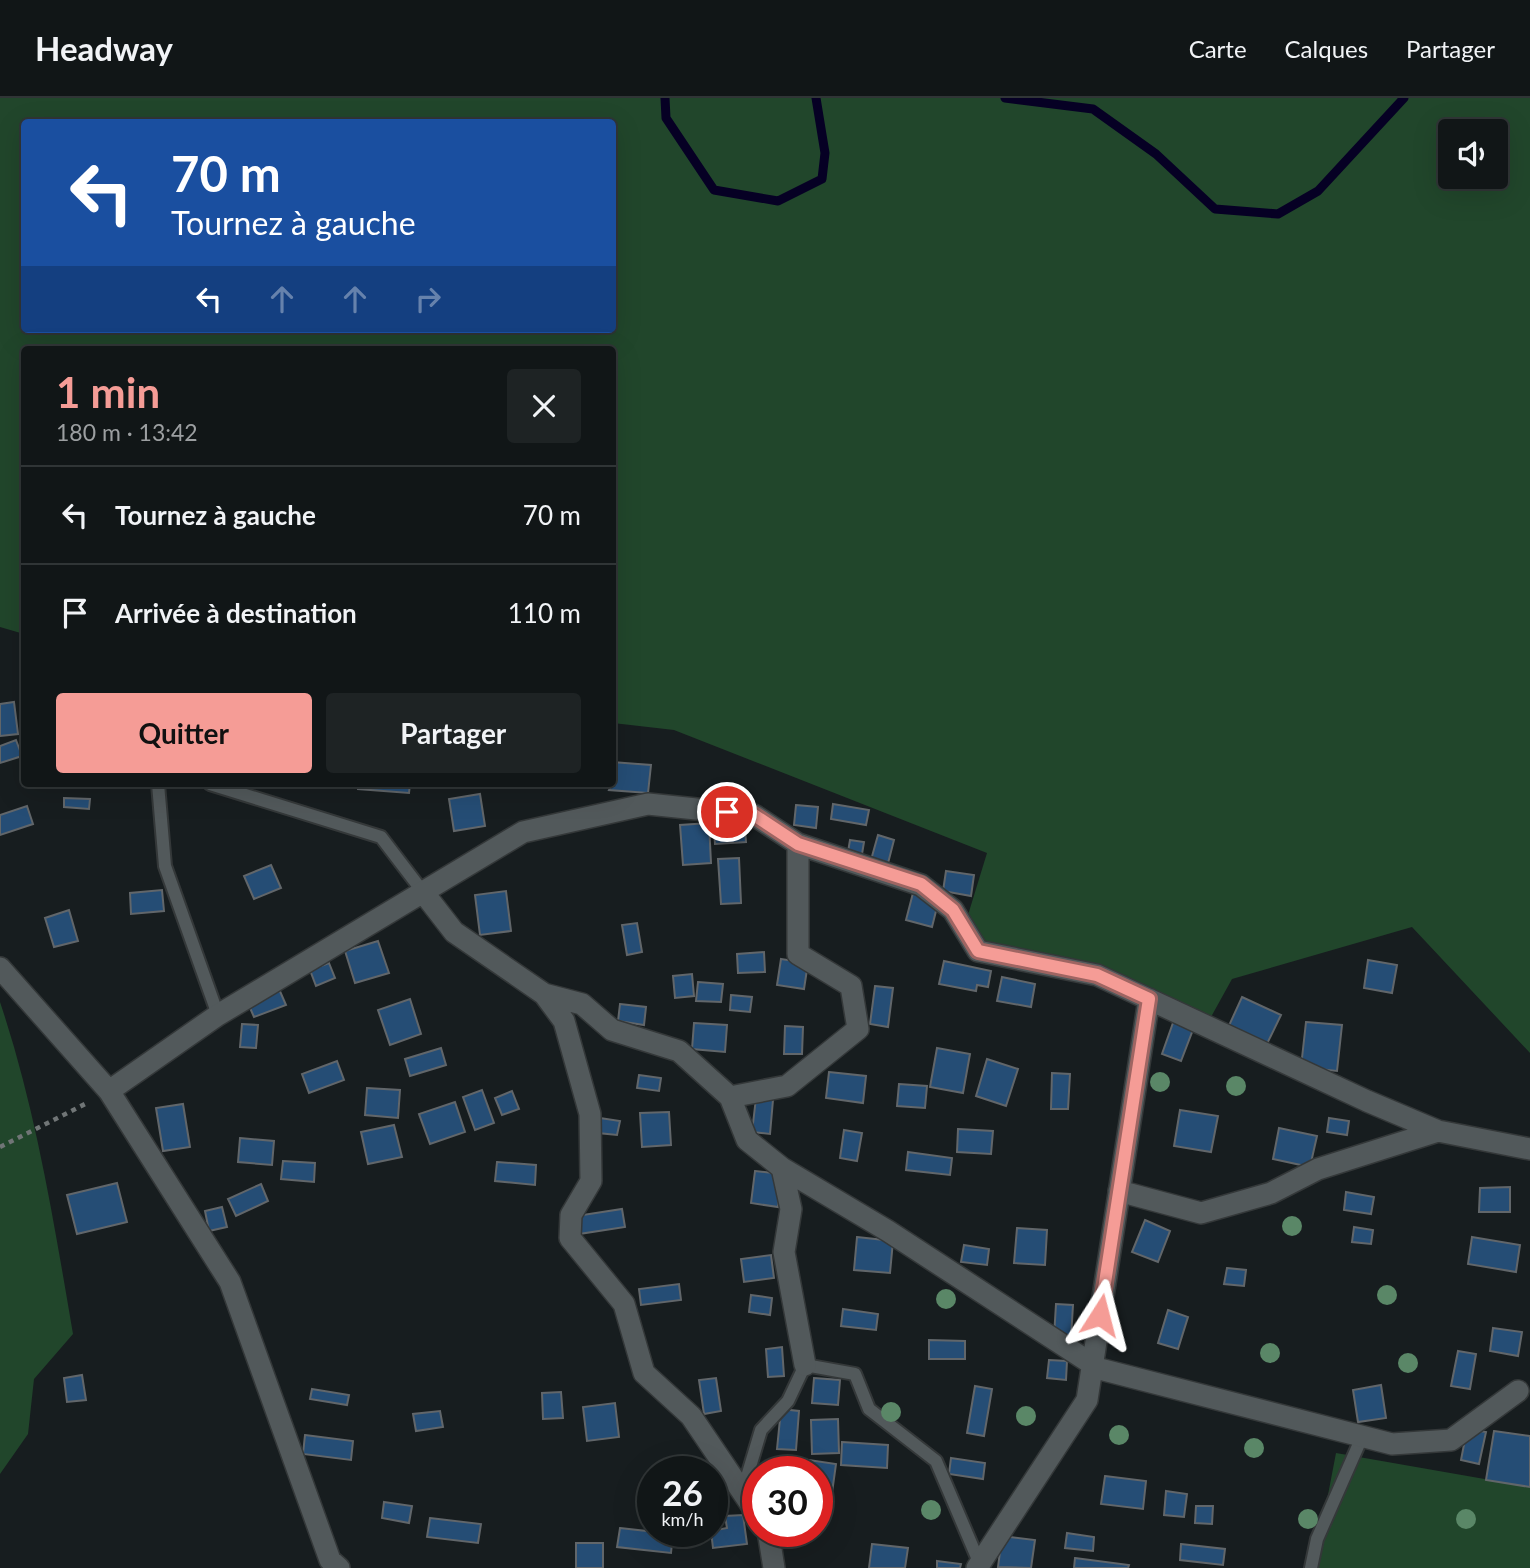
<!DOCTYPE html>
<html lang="fr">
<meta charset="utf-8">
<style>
:root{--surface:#111617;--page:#1e2324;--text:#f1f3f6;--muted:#9c9fa1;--line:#303536;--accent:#f59c96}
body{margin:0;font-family:Lato,sans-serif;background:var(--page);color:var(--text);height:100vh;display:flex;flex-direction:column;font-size:26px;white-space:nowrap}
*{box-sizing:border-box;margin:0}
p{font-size:23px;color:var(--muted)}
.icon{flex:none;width:38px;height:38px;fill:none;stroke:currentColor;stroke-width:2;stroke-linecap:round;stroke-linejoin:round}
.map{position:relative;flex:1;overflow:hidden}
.panel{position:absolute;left:21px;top:248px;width:595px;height:441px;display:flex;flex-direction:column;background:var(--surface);border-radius:7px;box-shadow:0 7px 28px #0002,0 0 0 2px var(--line)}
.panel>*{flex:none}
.top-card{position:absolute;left:21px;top:21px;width:595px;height:214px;border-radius:7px;box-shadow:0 7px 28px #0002,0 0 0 2px var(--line);background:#1a4fa0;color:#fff;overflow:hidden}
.controls{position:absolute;left:1438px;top:21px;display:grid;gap:14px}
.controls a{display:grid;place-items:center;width:70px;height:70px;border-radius:7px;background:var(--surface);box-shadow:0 7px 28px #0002,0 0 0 2px var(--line);font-size:35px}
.speed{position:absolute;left:637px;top:1358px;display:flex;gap:14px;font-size:35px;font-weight:700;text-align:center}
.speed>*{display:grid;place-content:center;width:91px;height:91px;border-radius:50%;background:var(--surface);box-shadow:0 7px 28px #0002,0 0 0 2px var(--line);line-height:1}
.speed small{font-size:18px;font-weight:400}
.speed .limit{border:10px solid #d22;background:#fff;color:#111}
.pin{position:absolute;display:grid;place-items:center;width:60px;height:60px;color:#fff;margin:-30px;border:4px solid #fff;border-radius:50%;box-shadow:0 2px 7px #0007}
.me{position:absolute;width:77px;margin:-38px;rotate:9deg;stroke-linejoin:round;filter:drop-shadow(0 0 5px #0008)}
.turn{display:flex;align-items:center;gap:24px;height:147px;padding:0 35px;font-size:32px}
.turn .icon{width:91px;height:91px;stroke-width:2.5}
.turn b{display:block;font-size:49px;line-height:60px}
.lanes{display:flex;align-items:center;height:66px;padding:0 35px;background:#0003;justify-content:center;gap:35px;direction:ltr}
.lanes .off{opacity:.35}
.round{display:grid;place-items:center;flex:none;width:74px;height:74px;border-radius:7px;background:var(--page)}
.headline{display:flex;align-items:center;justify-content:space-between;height:119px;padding:0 35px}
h1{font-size:42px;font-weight:700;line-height:52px;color:var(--accent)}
.cta{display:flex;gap:14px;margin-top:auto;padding:14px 35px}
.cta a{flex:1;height:80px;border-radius:7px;background:var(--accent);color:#111;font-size:28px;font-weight:700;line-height:80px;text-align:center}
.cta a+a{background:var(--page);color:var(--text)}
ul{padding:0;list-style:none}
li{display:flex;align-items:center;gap:21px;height:98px;padding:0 35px;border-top:2px solid var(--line)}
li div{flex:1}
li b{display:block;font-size:26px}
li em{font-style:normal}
header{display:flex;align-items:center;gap:42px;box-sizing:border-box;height:98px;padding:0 35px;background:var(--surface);border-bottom:2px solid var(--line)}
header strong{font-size:33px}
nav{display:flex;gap:38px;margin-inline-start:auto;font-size:24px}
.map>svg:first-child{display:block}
.green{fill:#21462b;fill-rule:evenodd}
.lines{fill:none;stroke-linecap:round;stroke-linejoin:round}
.stream{stroke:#060024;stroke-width:9}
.building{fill:#254d75;stroke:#61666a;stroke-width:2}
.lane-casing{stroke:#343839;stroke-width:16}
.street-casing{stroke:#343839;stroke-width:24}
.path{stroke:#707576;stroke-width:4.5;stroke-dasharray:5 5;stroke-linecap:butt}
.lane{stroke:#52595b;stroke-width:12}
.street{stroke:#52595b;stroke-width:21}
.tree{fill:#5a8767}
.route-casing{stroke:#9f6562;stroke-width:18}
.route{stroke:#f59c96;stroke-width:12}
</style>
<header>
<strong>Headway</strong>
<nav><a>Carte</a><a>Calques</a><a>Partager</a></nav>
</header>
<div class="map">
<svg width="1530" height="1470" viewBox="0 0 1530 1470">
<rect width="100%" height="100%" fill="#171d1f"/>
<path class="green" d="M0,0H1530V955L1412,829L1232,881L1206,928L1097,877L978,853L964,830L987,755L674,632L613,625L612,252H24V536L0,529ZM24,24H612V231H24ZM1451,33H1496V79H1451Z
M0,904C36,1011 54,1125 73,1236L34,1281L28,1336L0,1376Z
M1336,1355L1530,1389V1470H1314Z"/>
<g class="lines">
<path class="stream" d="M665,0L666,20L714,92L778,103L822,81L825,55L816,0
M1005,0L1093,11L1156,56L1215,111L1278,116L1318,93L1404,0"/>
</g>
<path class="building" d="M14,604L18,636L0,638V606Z
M16,642L22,658L0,665V648Z
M612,664L651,667L648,695L609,692L612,686Z
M358,686H410L409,695L358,691Z
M480,696L485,728L454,733L449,701Z
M64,700L90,701L89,711L64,709Z
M833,706L869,712L866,727L831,721Z
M796,707L818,709L816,730L794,727Z
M27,708L33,726L0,737V717Z
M744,716L746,744L715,746L713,718Z
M709,725L711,765L683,767L680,727Z
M878,737L894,742L886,773L869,769Z
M850,742L864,744L861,762L847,760Z
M739,760L741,805L721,806L718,761Z
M271,767L281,790L254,801L244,778Z
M946,773L974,777L971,798L943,793Z
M162,792L164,813L131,816L130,795Z
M506,793L511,833L480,837L475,797Z
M913,795L939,801L932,829L906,822Z
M69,812L78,843L54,849L45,820Z
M637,825L642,854L627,857L622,827Z
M378,843L389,875L355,885L345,853Z
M764,854L765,874L738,875L737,856Z
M781,861L808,865L804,891L777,887Z
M1368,862L1397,867L1392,895L1364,890Z
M944,863L991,873L988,889L977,887L976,893L939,886Z
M329,865L335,880L316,888L310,872Z
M692,876L694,898L675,900L673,878Z
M1002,879L1035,886L1031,909L997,903Z
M698,884L723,886L721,904L696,903Z
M875,888L893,890L888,929L870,926Z
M279,891L286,907L254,919L247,903Z
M731,897L752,899L750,914L730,912Z
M1242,899L1281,917L1265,950L1227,932Z
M410,901L421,936L390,947L378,912Z
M620,906L646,909L644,927L618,923Z
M1174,922L1194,929L1181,963L1162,956Z
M1306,924L1342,927L1337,973L1301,969Z
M694,925L727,927L725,954L692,951Z
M242,926L258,927L256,950L240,949Z
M785,928L803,929L802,956H784Z
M441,950L446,967L410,978L405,961Z
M937,950L970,956L963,995L930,989Z
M987,961L1018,971L1006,1008L976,998Z
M337,963L344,982L309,995L302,976Z
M829,974L866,978L863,1005L826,1000Z
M1052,975L1070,976L1068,1011H1051Z
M639,977L661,980L659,993L637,990Z
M899,986L927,988L925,1010L897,1008Z
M367,990L400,992L398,1020L365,1017Z
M482,992L494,1025L475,1032L463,999Z
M512,993L519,1011L502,1017L495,1000Z
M756,1000L773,1002L770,1036L752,1034Z
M455,1004L465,1034L430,1046L419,1016Z
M183,1006L190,1049L163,1053L156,1010Z
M1180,1012L1218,1018L1211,1054L1174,1048Z
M669,1014L671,1047L642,1049L640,1015Z
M600,1020L620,1023L617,1037L598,1035Z
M1329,1020L1349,1023L1347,1037L1327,1034Z
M394,1027L402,1059L368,1066L361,1034Z
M1279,1030L1317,1038L1310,1069L1273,1061Z
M958,1031L993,1033L991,1056L957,1054Z
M844,1032L862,1035L857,1063L840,1060Z
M240,1040L274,1043L272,1067L238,1064Z
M908,1054L952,1060L950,1077L906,1072Z
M283,1063L315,1065L314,1084L281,1081Z
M497,1064L536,1067L535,1087L495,1083Z
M755,1073L782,1076L778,1109L751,1105Z
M117,1085L127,1124L77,1136L67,1097Z
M261,1086L268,1103L236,1118L228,1101Z
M1510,1089V1114H1479L1480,1090Z
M1346,1094L1374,1099L1371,1116L1344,1112Z
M222,1109L227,1129L209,1133L205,1113Z
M622,1111L625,1129L579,1136L576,1118Z
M1145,1122L1170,1133L1158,1164L1132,1154Z
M1354,1129L1373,1132L1371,1146L1352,1144Z
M1017,1130L1047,1132L1045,1167L1014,1165Z
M857,1139L893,1143L890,1175L854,1172Z
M1472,1139L1520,1147L1516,1174L1468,1166Z
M964,1147L989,1151L987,1167L961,1164Z
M771,1157L774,1180L744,1184L741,1161Z
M1227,1170L1246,1172L1244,1188L1224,1186Z
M679,1186L681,1202L641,1207L639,1191Z
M751,1197L772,1200L770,1217L749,1214Z
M1056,1206L1073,1207L1071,1240L1054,1239Z
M843,1211L878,1216L876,1232L841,1228Z
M1168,1212L1188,1219L1178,1251L1158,1245Z
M1493,1230L1522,1234L1518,1258L1490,1253Z
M929,1242L965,1243V1261H929Z
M782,1249L784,1278L768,1279L766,1251Z
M1458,1253L1476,1256L1470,1291L1451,1288Z
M1049,1262L1067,1263L1066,1282L1047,1280Z
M82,1277L86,1302L67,1304L64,1280Z
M716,1280L721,1313L704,1316L699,1282Z
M814,1280L840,1282L838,1307L812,1305Z
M1381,1287L1386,1320L1358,1324L1353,1292Z
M975,1288L992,1291L984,1338L967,1335Z
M312,1291L349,1297L347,1307L310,1301Z
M561,1294L563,1320L543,1321L542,1295Z
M615,1305L619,1339L587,1343L583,1309Z
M781,1311L799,1313L796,1352L777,1351Z
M440,1313L443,1329L416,1333L413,1316Z
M838,1321L839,1355L812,1356L811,1322Z
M1467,1331L1486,1334L1479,1366L1461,1362Z
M1494,1333L1530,1338V1389L1486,1382Z
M305,1337L353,1343L351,1362L303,1356Z
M842,1344L888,1347L887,1370L841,1367Z
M951,1360L985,1365L983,1381L949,1376Z
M802,1361L836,1366L832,1395L817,1393V1374H800Z
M1105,1378L1146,1383L1143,1411L1101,1406Z
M1166,1393L1187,1396L1184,1419L1164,1417Z
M384,1404L412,1408L409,1425L382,1420Z
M1196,1408H1213L1212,1426L1195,1425Z
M743,1417L747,1446L713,1450L711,1433L727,1430L725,1418Z
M430,1420L481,1426L478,1445L427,1439Z
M620,1430L673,1436L671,1455L617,1449Z
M1067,1435L1094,1439L1093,1453L1065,1450Z
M1002,1438L1035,1442L1031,1470L998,1469Z
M576,1445H603V1470H576Z
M872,1446L908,1450L905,1470H869Z
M1181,1446L1225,1451L1223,1467L1180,1462Z
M1075,1460L1129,1467L1128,1470H1074Z
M937,1463L961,1466L960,1470H937Z"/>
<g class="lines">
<defs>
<path id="lane" d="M158,686L165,768L218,917
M210,686L381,739L423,794
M743,1392L761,1332L788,1303L805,1267L855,1276L869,1311L936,1363L979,1464
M1311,1470L1317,1441L1362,1339"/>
<path id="street" d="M423,794L454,834L544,896L582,906L612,932L679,953L730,999L787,988L858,931L851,888L798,856V746
M0,870L109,993L230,1184L330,1462L339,1470
M544,896L564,923L590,1016L591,1083L571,1117L570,1140L624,1206L644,1275L691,1318L758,1417
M109,993L218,917L523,734L648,706L754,717L798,746L921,787L953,812L978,853L1097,877L1367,1003L1438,1033
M730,999L747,1042L782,1070L791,1111L784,1154L805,1267
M782,1070L888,1133L1092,1266
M1119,1093L1201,1115L1271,1095L1318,1071L1438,1033L1530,1051
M1092,1269L1392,1346L1451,1342L1518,1293
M768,1433L774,1470
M977,1470L1087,1302L1149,901"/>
</defs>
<use href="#lane" class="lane-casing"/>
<use href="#street" class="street-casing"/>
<path class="path" d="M0,1049L87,1005"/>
<use href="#lane" class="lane"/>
<use href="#street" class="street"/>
</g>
<g class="tree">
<circle cx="1160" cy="984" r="10"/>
<circle cx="1236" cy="988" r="10"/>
<circle cx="1292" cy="1128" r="10"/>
<circle cx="1387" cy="1197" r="10"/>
<circle cx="946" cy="1201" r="10"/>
<circle cx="1270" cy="1255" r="10"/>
<circle cx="1408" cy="1265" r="10"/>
<circle cx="891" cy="1314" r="10"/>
<circle cx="1026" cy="1318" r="10"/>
<circle cx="1119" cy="1337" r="10"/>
<circle cx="1254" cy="1350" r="10"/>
<circle cx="931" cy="1412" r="10"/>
<circle cx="1308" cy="1421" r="10"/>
<circle cx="1466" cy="1421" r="10"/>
</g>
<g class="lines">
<defs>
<path id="route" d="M727,714L754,717L798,746L921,786L953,812L978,853L1097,877L1149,901L1100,1217"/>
</defs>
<use href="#route" class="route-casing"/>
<use href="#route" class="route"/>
</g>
</svg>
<div class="controls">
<a><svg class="icon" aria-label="sound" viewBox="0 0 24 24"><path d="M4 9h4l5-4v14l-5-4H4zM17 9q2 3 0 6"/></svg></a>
</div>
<div class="speed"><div>26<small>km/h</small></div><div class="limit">30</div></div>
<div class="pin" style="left:727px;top:714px;background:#d93025"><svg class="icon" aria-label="arrive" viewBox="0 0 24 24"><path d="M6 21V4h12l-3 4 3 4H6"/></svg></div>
<svg class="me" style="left:1100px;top:1217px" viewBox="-20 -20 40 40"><path d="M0-17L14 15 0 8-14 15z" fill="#f59c96" stroke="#fff" stroke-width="4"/></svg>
<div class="top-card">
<div class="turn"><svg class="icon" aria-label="left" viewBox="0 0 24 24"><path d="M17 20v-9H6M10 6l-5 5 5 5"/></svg><div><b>70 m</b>Tournez à gauche</div></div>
<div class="lanes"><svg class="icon" aria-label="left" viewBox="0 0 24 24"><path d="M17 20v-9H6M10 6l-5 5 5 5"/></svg><svg class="icon off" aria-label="ahead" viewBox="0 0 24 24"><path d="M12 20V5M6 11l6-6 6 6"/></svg><svg class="icon off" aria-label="ahead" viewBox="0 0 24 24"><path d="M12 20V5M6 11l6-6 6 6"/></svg><svg class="icon off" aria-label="right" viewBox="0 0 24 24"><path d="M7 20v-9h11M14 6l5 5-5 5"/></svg></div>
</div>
<section class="panel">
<div class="headline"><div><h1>1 min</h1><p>180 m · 13:42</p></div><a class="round"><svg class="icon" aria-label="close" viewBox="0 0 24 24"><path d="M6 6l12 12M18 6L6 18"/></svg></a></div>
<ul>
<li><svg class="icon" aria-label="left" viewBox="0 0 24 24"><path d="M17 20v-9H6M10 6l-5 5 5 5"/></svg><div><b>Tournez à gauche</b></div><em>70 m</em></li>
<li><svg class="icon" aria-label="arrive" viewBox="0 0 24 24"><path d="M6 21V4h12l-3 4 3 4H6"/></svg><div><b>Arrivée à destination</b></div><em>110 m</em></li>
</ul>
<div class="cta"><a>Quitter</a><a>Partager</a></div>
</section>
</div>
